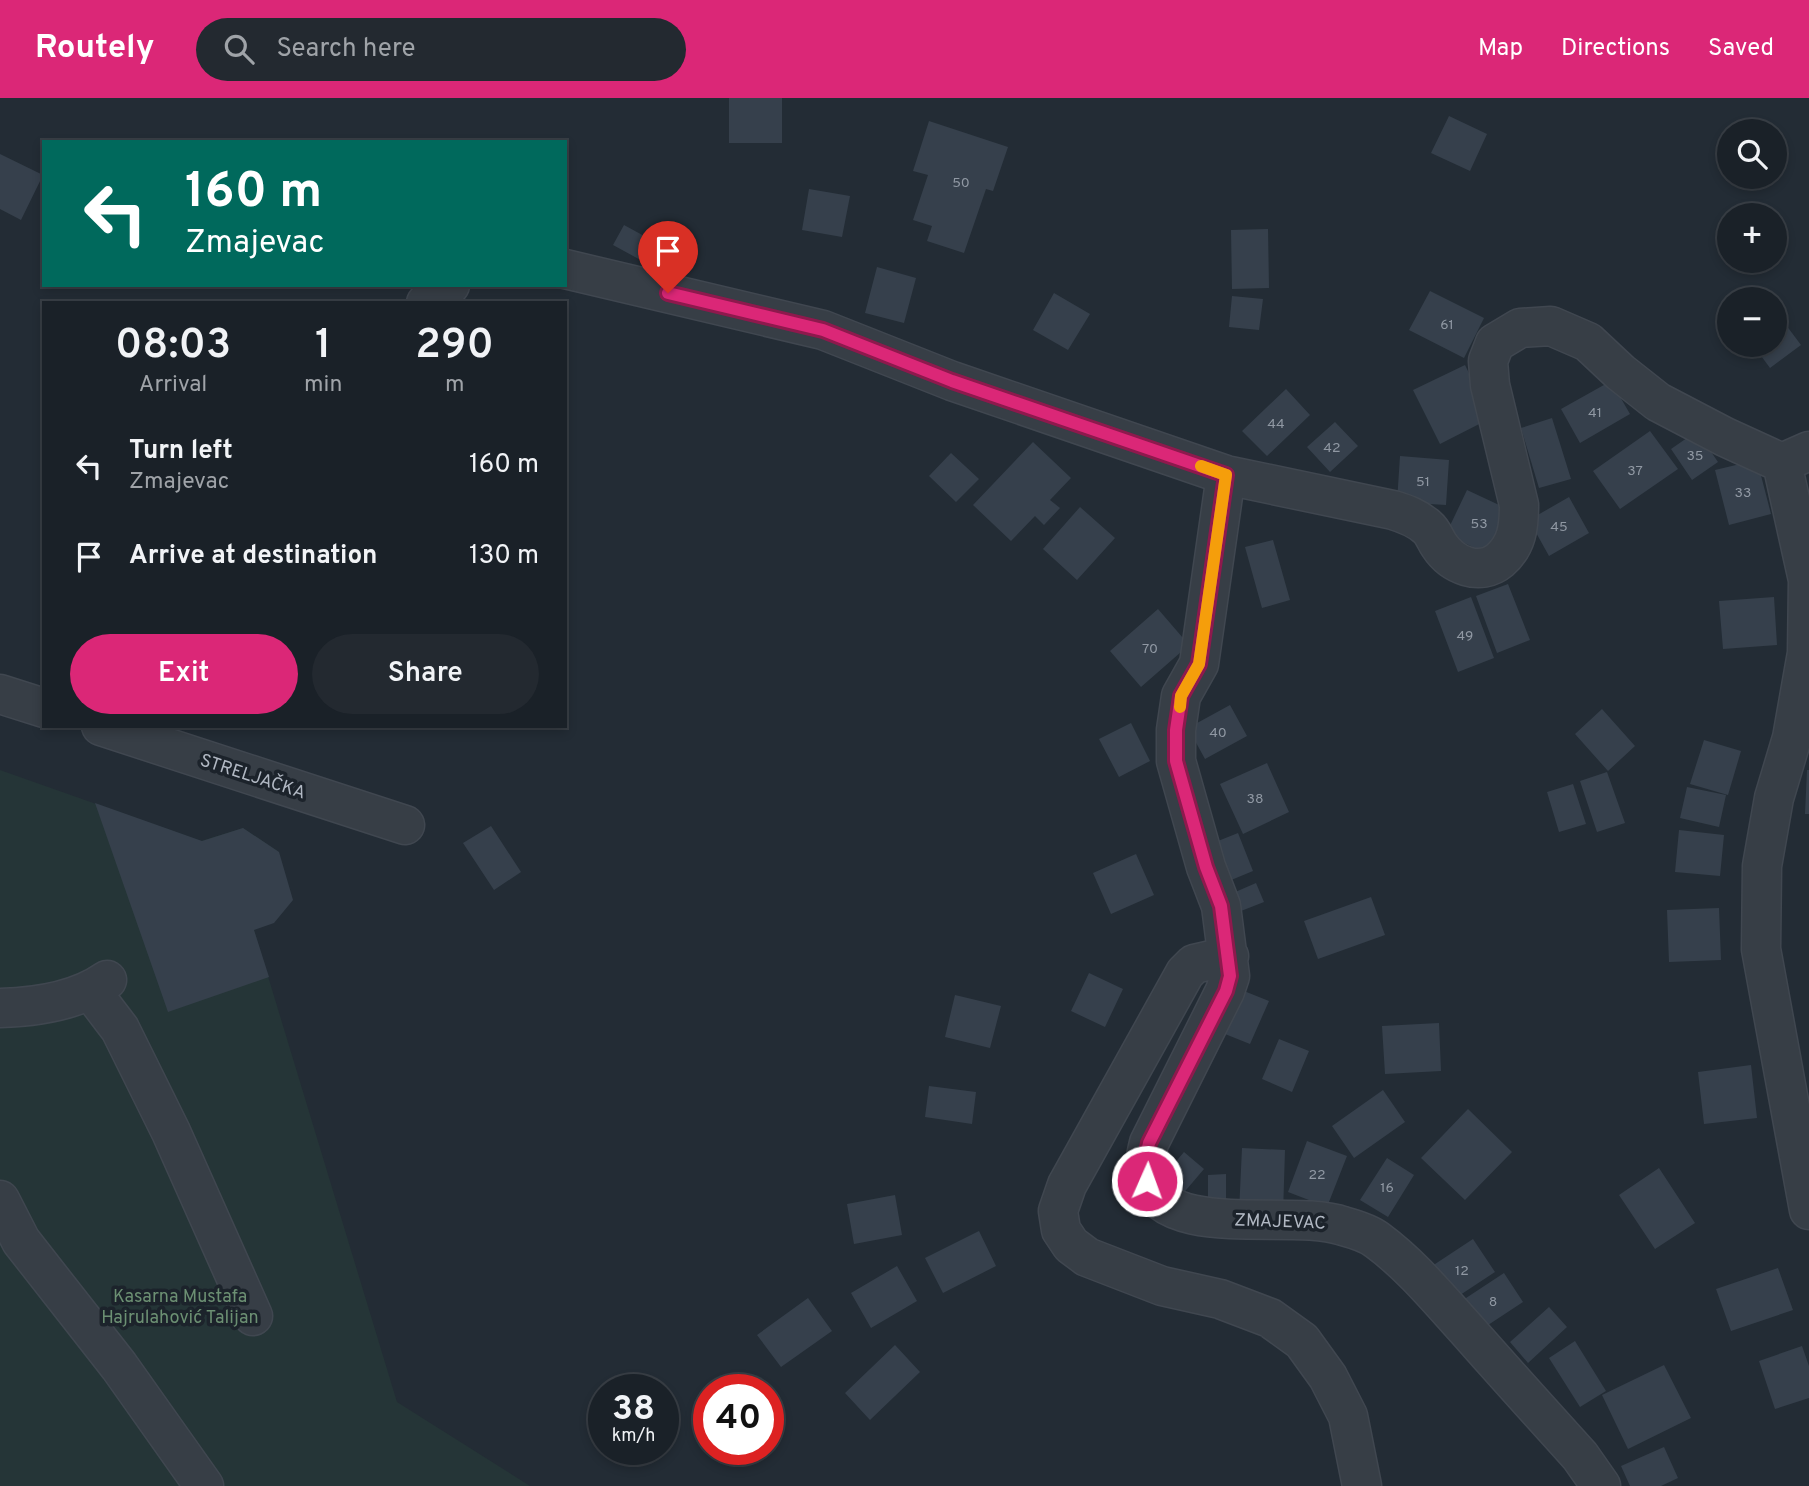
<!DOCTYPE html>
<meta charset="utf-8">
<style>
:root{--surface:#1a2128;--page:#232930;--text:#f1f3f6;--muted:#9fa3a8;--line:#383e45;--accent:#db2777}
body{margin:0;font-family:Overpass,sans-serif;background:var(--page);color:var(--text);height:100vh;display:flex;flex-direction:column;font-size:26px;white-space:nowrap}
*{box-sizing:border-box;margin:0}
p{font-size:23px;color:var(--muted)}
.icon{flex:none;width:38px;height:38px;fill:none;stroke:currentColor;stroke-width:2;stroke-linecap:round;stroke-linejoin:round}
.map{position:relative;flex:1;overflow:hidden}
.drawer{position:absolute;left:42px;top:203px;width:525px;height:427px;display:flex;flex-direction:column;background:var(--surface);border-radius:0px;box-shadow:0 4px 10px #0003,0 0 0 2px var(--line)}
.drawer>*{flex:none}
.banner{position:absolute;left:42px;top:42px;width:525px;height:147px;border-radius:0px;box-shadow:0 4px 10px #0003,0 0 0 2px var(--line);background:#00695c;color:#fff;overflow:hidden}
.fabs{position:absolute;left:1717px;top:21px;display:grid;gap:14px}
.fabs a{display:grid;place-items:center;width:70px;height:70px;border-radius:50%;background:var(--surface);box-shadow:0 4px 10px #0003,0 0 0 2px var(--line);font-size:35px}
.speed{position:absolute;left:588px;top:1276px;display:flex;gap:14px;font-size:35px;font-weight:700;text-align:center}
.speed>*{display:grid;place-content:center;width:91px;height:91px;border-radius:50%;background:var(--surface);box-shadow:0 4px 10px #0003,0 0 0 2px var(--line);line-height:1}
.speed small{font-size:18px;font-weight:400}
.speed .limit{border:10px solid #d22;background:#fff;color:#111}
.pin{position:absolute;display:grid;place-items:center;width:60px;height:60px;color:#fff;margin:-72px -30px;border-radius:50% 50% 50% 0;rotate:-45deg;box-shadow:0 0 7px #0007}
.pin .icon{rotate:45deg}
.me{position:absolute;width:77px;margin:-38px;rotate:2deg;stroke-linejoin:round;filter:drop-shadow(0 0 5px #0008)}
.turn{display:flex;align-items:center;gap:24px;height:147px;padding:0 28px;font-size:32px}
.turn .icon{width:91px;height:91px;stroke-width:2.5}
.turn b{display:block;font-size:49px;line-height:60px}
.eta{display:flex;justify-content:space-evenly;align-items:center;height:119px;text-align:center}
.eta b{font-size:42px;font-weight:600;line-height:49px}
.cta{display:flex;gap:14px;margin-top:auto;padding:14px 28px}
.cta a{flex:1;height:80px;border-radius:42px;background:var(--accent);color:#fff;font-size:28px;font-weight:600;line-height:80px;text-align:center}
.cta a+a{background:var(--page);color:var(--text)}
ul{padding:0;list-style:none}
li{display:flex;align-items:center;gap:21px;height:91px;padding:0 28px}
li div{flex:1}
li b{display:block;font-size:26px}
li em{font-style:normal}
header{display:flex;align-items:center;gap:42px;box-sizing:border-box;height:98px;padding:0 35px;background:var(--accent);color:#fff}
header strong{font-size:33px}
nav{display:flex;gap:38px;margin-inline-start:auto;font-size:24px}
.search{width:490px;height:63px;background:var(--page);display:flex;align-items:center;gap:18px;box-sizing:border-box;padding:0 24px;border-radius:38px;color:var(--muted);font-size:26px}
.map>svg:first-child{display:block}
.green{fill:#253537}
.building{fill:#36404c}
.lines{fill:none;stroke-linecap:round;stroke-linejoin:round}
.minor-casing{stroke:#404750;stroke-width:41}
.minor{stroke:#373e46;stroke-width:38}
.route-casing{stroke:#8e194d;stroke-width:18}
.route{stroke:#db2777;stroke-width:12}
.slow{stroke:#f59e0b;stroke-width:12}
.labels{text-anchor:middle;stroke-width:7;stroke-linejoin:round;paint-order:stroke}
.number-label{font-size:14px;fill:#9098a3}
.street-label{font-size:18px;fill:#b1b8c3;stroke:#1c232b}
.park-label{font-size:18px;fill:#6c9073;stroke:#1c232b}
</style>
<header>
<strong>Routely</strong>
<div class="search"><svg class="icon" aria-label="search" viewBox="0 0 24 24"><circle cx="10" cy="10" r="6"/><path d="M15 15l6 6"/></svg>Search here</div>
<nav><a>Map</a><a>Directions</a><a>Saved</a></nav>
</header>
<div class="map">
<svg width="1809" height="1388" viewBox="0 0 1809 1388">
<rect width="100%" height="100%" fill="#232c35"/>
<path class="green" d="M0,672L201,743L243,730L279,754L254,832L397,1304L530,1388H0Z"/>
<path class="building" d="M729,0H782V45H729Z
M1449,18L1487,36L1470,73L1431,55Z
M929,23L1008,49L993,93L986,91L964,155L927,143L932,128L913,122L928,77L913,73Z
M0,56L43,77L21,122L0,111Z
M809,91L850,98L842,139L802,132Z
M624,127L657,145L646,165L613,147Z
M1268,131L1269,190L1232,191L1231,132Z
M877,169L916,180L904,225L865,215Z
M1759,189L1768,201H1742Z
M1430,193L1484,220L1464,260L1409,232Z
M1054,195L1090,216L1068,252L1033,232Z
M1232,198L1263,201L1259,232L1229,229Z
M1774,211L1801,247L1770,270L1753,247H1774Z
M1465,267L1491,320L1440,346L1413,292Z
M1611,283L1630,316L1580,345L1561,311Z
M1286,291L1310,317L1267,358L1242,333Z
M1552,320L1571,381L1539,390L1521,330Z
M1335,324L1358,348L1330,374L1307,349Z
M1650,333L1678,371L1620,411L1593,373Z
M1697,333L1718,364L1692,382L1671,351Z
M1033,344L1071,380L1050,402L1060,410L1044,427L1035,418L1011,443L973,407Z
M951,355L979,381L956,404L929,378Z
M1400,358L1449,362L1446,407L1397,404Z
M1757,362L1771,416L1729,427L1715,372Z
M1467,392L1512,413L1491,458L1446,436Z
M1569,399L1589,435L1549,458L1529,422Z
M1080,409L1115,440L1077,482L1043,451Z
M1273,442L1290,502L1262,510L1245,449Z
M1508,486L1530,542L1497,555L1476,498Z
M1471,499L1494,560L1458,574L1435,513Z
M1774,499L1777,547L1723,551L1719,503Z
M1158,511L1189,547L1141,589L1110,553Z
M1230,607L1247,638L1205,661L1188,630Z
M1602,611L1635,648L1608,673L1575,636Z
M1131,625L1150,663L1119,679L1099,641Z
M1704,642L1741,653L1728,697L1690,686Z
M1267,665L1289,714L1243,736L1220,686Z
M1807,672H1809V716H1805Z
M1607,674L1625,725L1597,734L1580,683Z
M1573,686L1586,726L1559,734L1547,694Z
M1687,689L1726,697L1719,729L1680,720Z
M95,705L202,743L243,730L279,754L293,802L274,825L254,832L269,879L168,914Z
M491,728L521,774L494,792L463,745Z
M1679,732L1724,737L1720,778L1675,774Z
M1238,735L1253,773L1224,785L1208,747Z
M1136,756L1154,797L1111,816L1093,775Z
M1256,785L1264,804L1241,813L1233,795Z
M1371,799L1385,837L1318,861L1304,823Z
M1719,810L1721,862L1669,864L1667,812Z
M1089,875L1123,891L1105,929L1071,913Z
M1244,893L1269,903L1250,946L1225,936Z
M955,897L1001,908L990,950L945,939Z
M1439,925L1441,973L1385,976L1382,928Z
M1279,941L1309,953L1292,994L1262,981Z
M1751,967L1757,1020L1704,1026L1698,974Z
M929,988L976,994L972,1026L925,1019Z
M1383,992L1405,1024L1354,1060L1332,1028Z
M1468,1011L1512,1054L1465,1102L1421,1060Z
M1307,1043L1347,1058L1327,1109L1288,1094Z
M1242,1050L1285,1052L1283,1116L1239,1114Z
M1184,1054L1204,1071L1181,1098L1161,1081Z
M1387,1060L1414,1077L1388,1119L1360,1102Z
M1659,1070L1695,1125L1655,1151L1619,1097Z
M1226,1076V1106H1208V1077Z
M895,1097L902,1137L854,1146L847,1106Z
M979,1133L996,1168L943,1195L925,1160Z
M1473,1141L1495,1174L1451,1203L1429,1170Z
M897,1168L917,1203L871,1230L851,1195Z
M1778,1170L1793,1212L1731,1233L1716,1191Z
M1504,1175L1523,1204L1482,1231L1463,1202Z
M808,1200L832,1233L781,1269L757,1237Z
M1549,1209L1567,1229L1528,1265L1510,1244Z
M1575,1243L1606,1293L1580,1309L1549,1260Z
M895,1247L920,1274L870,1322L845,1295Z
M1802,1248L1809,1268V1300L1775,1311L1759,1263Z
M1664,1267L1691,1320L1628,1351L1602,1297Z
M1664,1349L1678,1380L1661,1388H1630L1621,1368Z"/>
<g class="lines">
<defs>
<path id="minor" d="M565,171L823,232L952,283L1226,377L1393,412C1406,416 1417,420 1427,429C1433,434 1435,441 1439,447C1452,467 1480,479 1500,462C1517,447 1519,429 1519,407L1490,287L1488,263L1495,245L1520,230L1551,228L1588,244L1620,274L1658,304L1725,339L1782,365
M426,205L450,187
M1809,353L1782,365L1808,482L1807,555L1792,640L1774,700L1762,768L1761,851L1809,1112
M1226,377L1199,566L1181,598L1176,632V663L1206,769L1221,808L1230,878L1225,893L1149,1045C1146,1057 1143,1070 1147,1082C1166,1143 1293,1110 1343,1128C1354,1131 1368,1135 1377,1142C1411,1167 1438,1200 1467,1232C1504,1274 1542,1316 1580,1358L1601,1388
M0,596L44,610
M101,628L405,727
M1229,858L1194,866L1185,875L1067,1087L1058,1113L1061,1132L1071,1147L1087,1159L1162,1188L1220,1201L1270,1220L1302,1243L1328,1279L1348,1318L1362,1388
M91,893L120,931L171,1034L253,1218
M0,910C36,909 77,903 107,882
M0,1102L21,1143L119,1268L204,1388"/>
</defs>
<use href="#minor" class="minor-casing"/>
<use href="#minor" class="minor"/>
</g>
<g class="lines">
<defs>
<path id="route" d="M668,195L823,232L952,283L1226,377L1199,566L1181,598L1176,632V663L1206,769L1221,808L1230,878L1226,893L1149,1045L1144,1068L1147,1083"/>
</defs>
<use href="#route" class="route-casing"/>
<use href="#route" class="route"/>
<path class="slow" d="M1180,609L1181,598L1199,566L1226,377L1201,368"/>
</g>
<g class="labels">
<g class="number-label">
<text x="961" y="89">50</text>
<text x="1447" y="231">61</text>
<text x="1595" y="319">41</text>
<text x="1276" y="330">44</text>
<text x="1332" y="354">42</text>
<text x="1695" y="362">35</text>
<text x="1635" y="377">37</text>
<text x="1423" y="388">51</text>
<text x="1743" y="399">33</text>
<text x="1479" y="430">53</text>
<text x="1559" y="433">45</text>
<text x="1465" y="542">49</text>
<text x="1150" y="555">70</text>
<text x="1218" y="639">40</text>
<text x="1255" y="705">38</text>
<text x="1317" y="1081">22</text>
<text x="1387" y="1094">16</text>
<text x="1462" y="1177">12</text>
<text x="1493" y="1208">8</text>
</g>
<g class="street-label">
<text transform="translate(253 678) rotate(18)" y="6">STRELJAČKA</text>
<text transform="translate(1280 1123) rotate(2)" y="6">ZMAJEVAC</text>
</g>
<g class="park-label">
<text x="180" y="1204">Kasarna Mustafa<tspan x="180" dy="21">Hajrulahović Talijan</tspan></text>
</g>
</g>
</svg>
<div class="fabs">
<a><svg class="icon" aria-label="search" viewBox="0 0 24 24"><circle cx="10" cy="10" r="6"/><path d="M15 15l6 6"/></svg></a>
<a>+</a>
<a>−</a>
</div>
<div class="speed"><div>38<small>km/h</small></div><div class="limit">40</div></div>
<div class="pin" style="left:668px;top:195px;background:#d93025"><svg class="icon" aria-label="arrive" viewBox="0 0 24 24"><path d="M6 21V4h12l-3 4 3 4H6"/></svg></div>
<svg class="me" style="left:1147px;top:1083px" viewBox="-20 -20 40 40"><circle r="17" fill="#db2777" stroke="#fff" stroke-width="3"/><path d="M0-11L8 9 0 5-8 9z" fill="#fff"/></svg>
<div class="banner">
<div class="turn"><svg class="icon" aria-label="left" viewBox="0 0 24 24"><path d="M17 20v-9H6M10 6l-5 5 5 5"/></svg><div><b>160 m</b>Zmajevac</div></div>
</div>
<section class="drawer">
<div class="eta">
<div><b>08:03</b><p>Arrival</p></div>
<div><b>1</b><p>min</p></div>
<div><b>290</b><p>m</p></div>
</div>
<ul>
<li><svg class="icon" aria-label="left" viewBox="0 0 24 24"><path d="M17 20v-9H6M10 6l-5 5 5 5"/></svg><div><b>Turn left</b><p>Zmajevac</p></div><em>160 m</em></li>
<li><svg class="icon" aria-label="arrive" viewBox="0 0 24 24"><path d="M6 21V4h12l-3 4 3 4H6"/></svg><div><b>Arrive at destination</b></div><em>130 m</em></li>
</ul>
<div class="cta"><a>Exit</a><a>Share</a></div>
</section>
</div>
